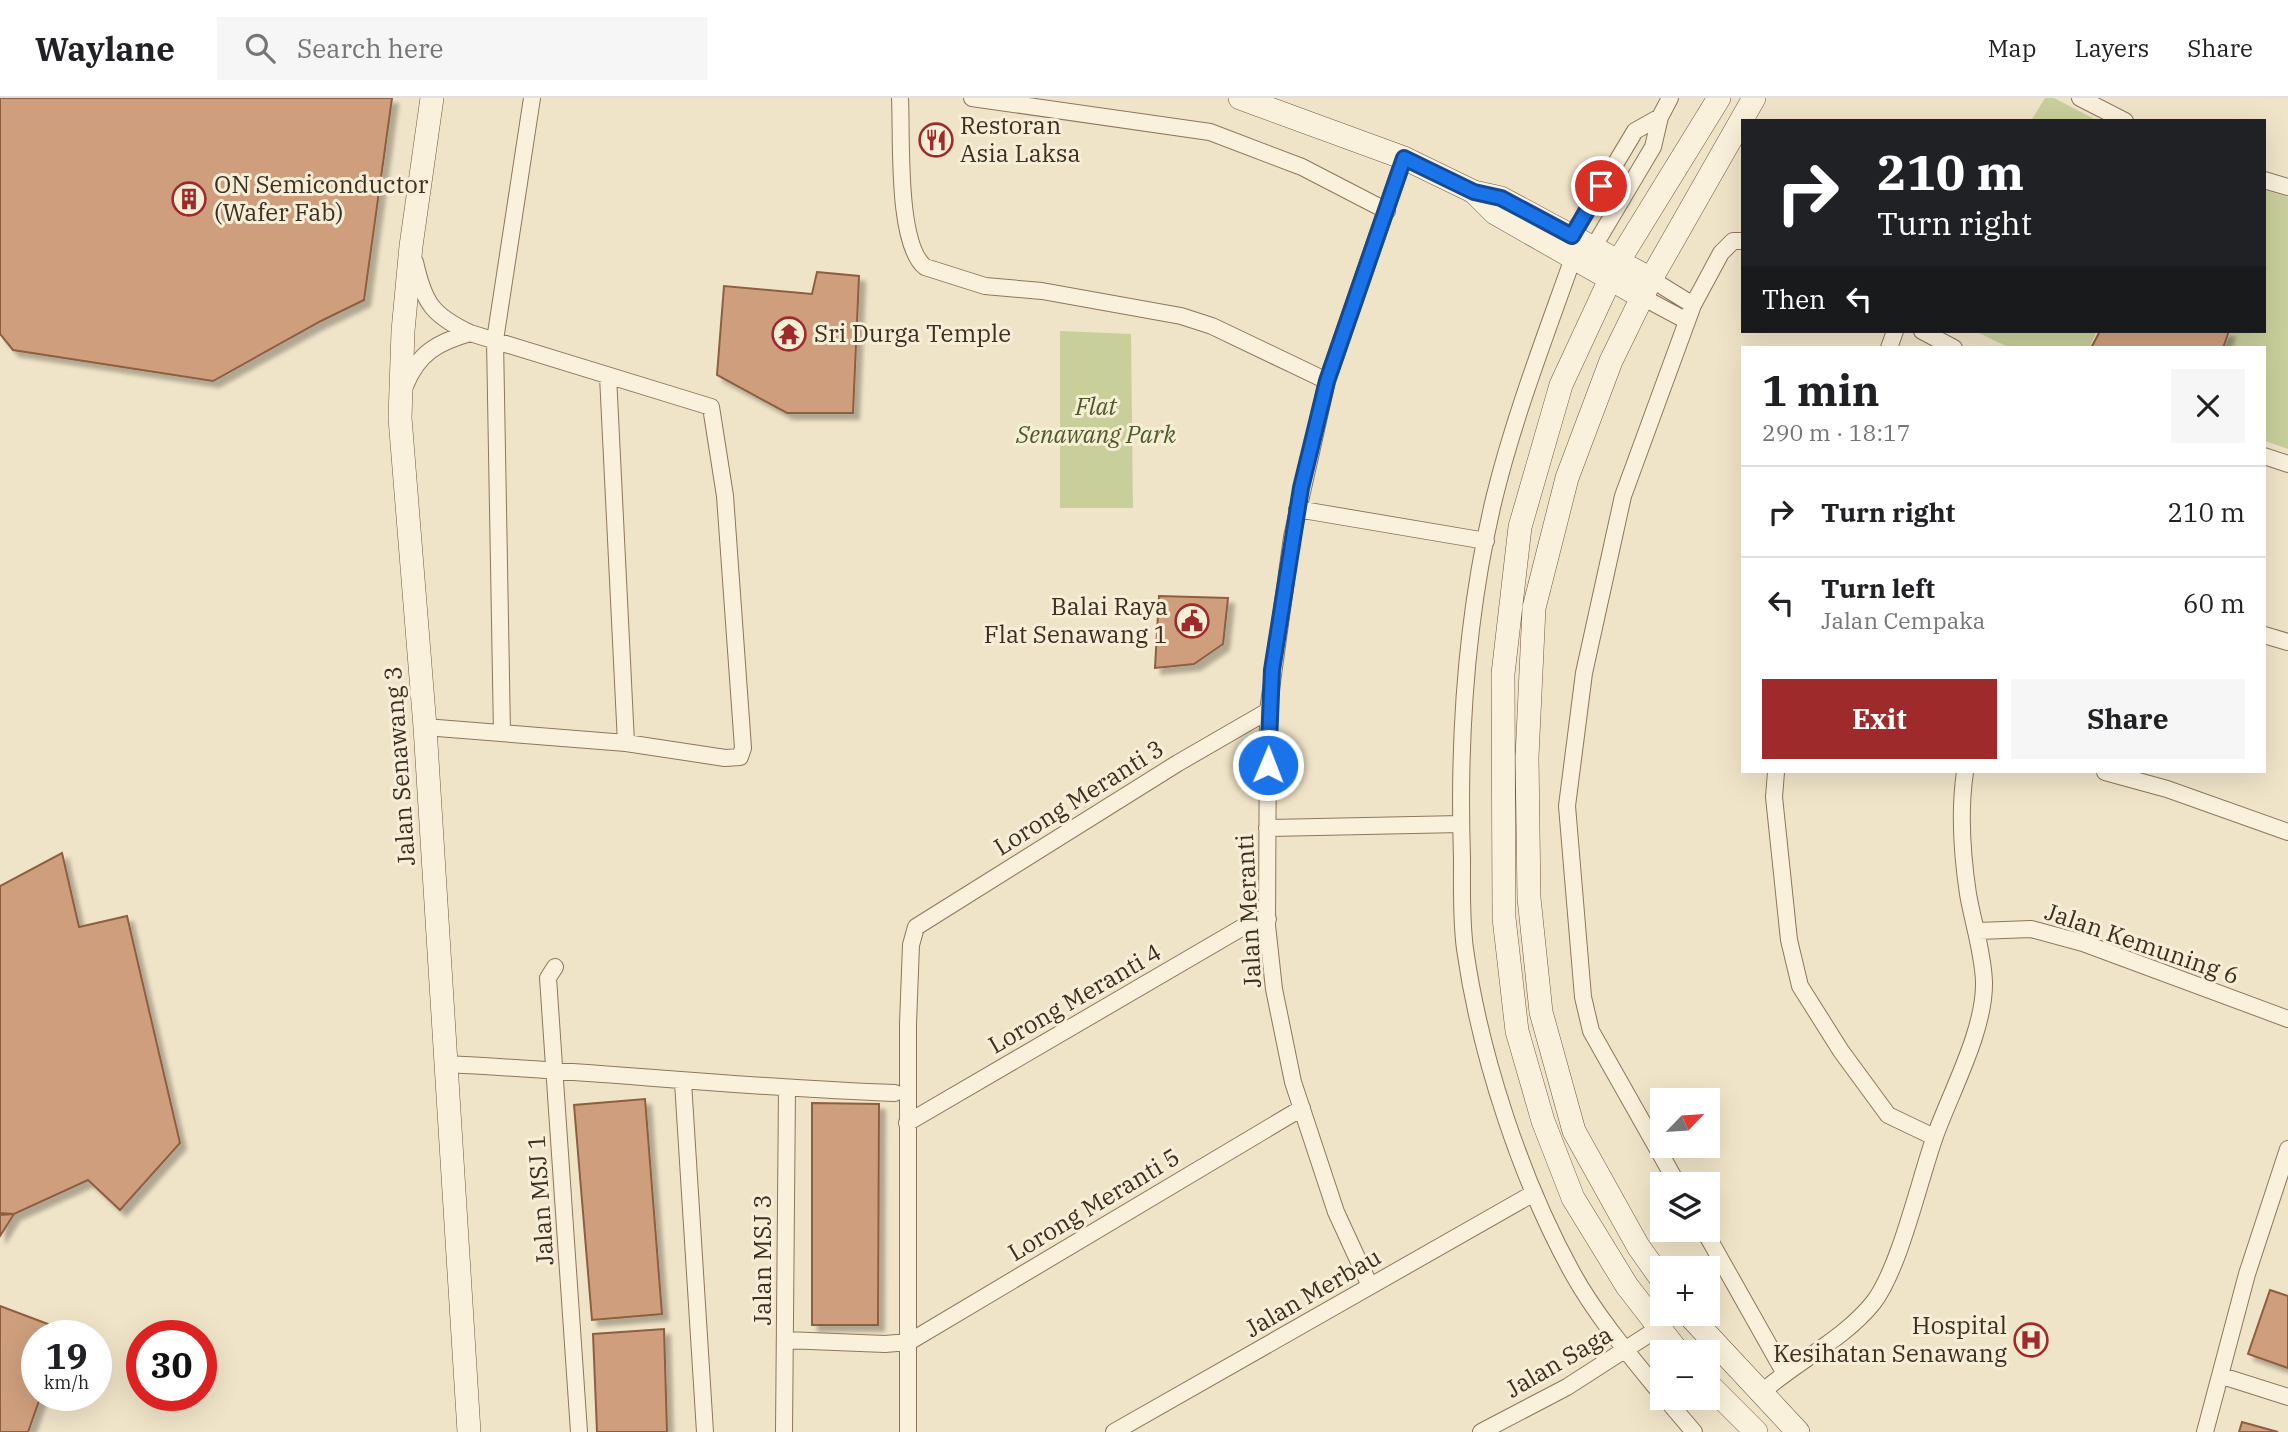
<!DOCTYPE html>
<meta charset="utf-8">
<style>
:root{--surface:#fff;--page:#f6f6f6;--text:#202124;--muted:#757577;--line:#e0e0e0;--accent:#9e2a2b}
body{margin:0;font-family:"IBM Plex Serif",serif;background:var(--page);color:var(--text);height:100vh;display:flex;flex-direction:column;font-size:26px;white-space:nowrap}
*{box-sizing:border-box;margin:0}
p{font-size:23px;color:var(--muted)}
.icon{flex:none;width:38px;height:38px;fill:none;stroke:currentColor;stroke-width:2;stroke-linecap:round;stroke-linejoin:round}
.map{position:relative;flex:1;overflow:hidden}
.sheet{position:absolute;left:1741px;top:248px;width:525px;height:427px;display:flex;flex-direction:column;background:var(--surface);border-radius:0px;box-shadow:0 7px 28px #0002}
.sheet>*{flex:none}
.hud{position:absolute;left:1741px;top:21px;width:525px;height:214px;border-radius:0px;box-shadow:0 7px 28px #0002;background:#202124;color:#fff;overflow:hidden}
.needle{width:46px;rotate:65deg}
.buttons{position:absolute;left:1650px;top:990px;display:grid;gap:14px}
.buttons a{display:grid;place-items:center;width:70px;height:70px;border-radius:0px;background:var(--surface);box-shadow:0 7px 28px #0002;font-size:35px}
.speed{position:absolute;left:21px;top:1222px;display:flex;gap:14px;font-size:35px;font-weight:700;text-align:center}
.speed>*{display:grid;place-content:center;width:91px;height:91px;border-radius:50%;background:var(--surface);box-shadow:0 7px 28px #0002;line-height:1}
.speed small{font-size:18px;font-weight:400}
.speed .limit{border:10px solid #d22;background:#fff;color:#111}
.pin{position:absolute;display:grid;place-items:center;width:60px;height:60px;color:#fff;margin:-30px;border:4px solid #fff;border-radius:50%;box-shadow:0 2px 7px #0007}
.me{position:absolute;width:77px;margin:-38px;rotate:1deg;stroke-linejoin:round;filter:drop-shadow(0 0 5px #0008)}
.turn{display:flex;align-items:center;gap:24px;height:147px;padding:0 21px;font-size:32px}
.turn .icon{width:91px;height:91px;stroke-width:2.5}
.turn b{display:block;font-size:49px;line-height:60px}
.then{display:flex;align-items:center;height:66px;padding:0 21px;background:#0003;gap:14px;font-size:26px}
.round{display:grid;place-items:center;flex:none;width:74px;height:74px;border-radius:0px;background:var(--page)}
.headline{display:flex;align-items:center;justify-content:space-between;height:119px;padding:0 21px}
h1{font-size:42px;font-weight:700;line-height:52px}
.cta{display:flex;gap:14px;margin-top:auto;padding:14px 21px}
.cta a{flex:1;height:80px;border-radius:0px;background:var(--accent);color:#fff;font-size:28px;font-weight:700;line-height:80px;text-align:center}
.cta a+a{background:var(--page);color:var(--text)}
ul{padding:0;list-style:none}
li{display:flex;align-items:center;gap:21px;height:91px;padding:0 21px;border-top:2px solid var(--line)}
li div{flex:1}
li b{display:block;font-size:26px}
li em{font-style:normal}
header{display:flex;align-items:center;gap:42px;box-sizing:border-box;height:98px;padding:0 35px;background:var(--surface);border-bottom:2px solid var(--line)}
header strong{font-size:33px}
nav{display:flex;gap:38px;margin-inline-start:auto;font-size:24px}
.search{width:490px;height:63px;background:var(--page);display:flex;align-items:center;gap:18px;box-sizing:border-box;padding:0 24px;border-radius:0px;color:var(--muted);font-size:26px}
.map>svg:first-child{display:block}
.green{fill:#c9cf9b}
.building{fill:#cf9f7d;stroke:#8d5f41;stroke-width:2;filter:url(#shadow)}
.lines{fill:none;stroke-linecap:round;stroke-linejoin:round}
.street-casing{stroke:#8d765c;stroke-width:18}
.secondary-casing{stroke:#6f573f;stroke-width:24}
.street{stroke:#faf1dc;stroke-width:16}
.secondary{stroke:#faf1dc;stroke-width:23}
.route-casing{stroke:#114b97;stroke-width:18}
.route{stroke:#1a73e8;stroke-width:12}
.labels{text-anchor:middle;stroke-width:6;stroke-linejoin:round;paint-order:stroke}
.poi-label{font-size:24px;fill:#3d2e20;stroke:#f7eed8;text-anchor:start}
.park-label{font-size:24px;font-style:italic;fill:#4d5a26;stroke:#f7eed8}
.street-label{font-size:24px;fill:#3d2e20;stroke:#f7eed8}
</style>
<header>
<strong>Waylane</strong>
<div class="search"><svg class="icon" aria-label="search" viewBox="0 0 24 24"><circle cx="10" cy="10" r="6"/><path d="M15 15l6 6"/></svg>Search here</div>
<nav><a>Map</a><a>Layers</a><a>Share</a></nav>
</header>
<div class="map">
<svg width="2288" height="1334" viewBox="0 0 2288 1334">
<defs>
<filter id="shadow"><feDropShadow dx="6" dy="6" stdDeviation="2" flood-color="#0004"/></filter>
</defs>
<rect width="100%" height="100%" fill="#f0e4c8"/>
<path class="green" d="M2045,0H2054L2098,23H2031Z
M2265,92L2288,99V351L2265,343L2264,250H2225L2231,233H2264Z
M1060,233L1131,236L1133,410H1060Z
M1975,233H2097L2089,250H2010Z"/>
<path class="building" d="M0,0H392L364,202L321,223L213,283L13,252L0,236Z
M817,174L859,178L853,315H787L717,277L724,188L812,196Z
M2100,233H2229L2223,250H2091Z
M1159,498L1228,500L1223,546L1194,566L1155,570Z
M62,755L79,829L127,818L180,1045L120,1112L88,1082L14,1116L0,1115V788Z
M645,1001L662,1216L592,1222L574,1007Z
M812,1005L879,1006L878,1227H812Z
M14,1116L0,1138V1117Z
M2270,1192L2288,1198V1270L2248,1256Z
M0,1208L64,1232L62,1237H37V1297H41L28,1334H0Z
M664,1231L667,1334H597L593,1236Z
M2242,1324L2278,1334H2239Z"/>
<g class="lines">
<defs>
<path id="street" d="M900,0C902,37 896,146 925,169L985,188L1042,193L1181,218L1212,228L1327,283
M972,0L1210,34L1302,69L1387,113
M2080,0L2125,23
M2264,82L2288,89
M1572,138L1635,33L1660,19L1670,0
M1593,150L1653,49L1660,19
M1573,160C1545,239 1514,319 1494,401C1466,519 1458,640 1462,760C1462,790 1461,821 1465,851C1480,957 1521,1082 1573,1176C1597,1219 1631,1259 1662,1297
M415,164C424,205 432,217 470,235L711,309L725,398L743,650L740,659L725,660L626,645L425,629
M1651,181L1693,207
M1642,199L1687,223
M1922,233L1954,250
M1889,250L1895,233
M608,278L626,645
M405,288C418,255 438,244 470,235
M2264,358L2288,366
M1297,411L1486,443
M2264,537L2288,544
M502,635L495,242L532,0
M1776,674L1774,699L1789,842L1800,888L1841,953L1888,1017L1934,1039
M2105,674L2167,691L2288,734
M1267,730L1461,726
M1978,833L2031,831L2083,845L2288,921
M555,869L548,880L579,1334
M445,966C596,973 745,990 895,995
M683,984L705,1334
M907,1025L1255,822L1268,821
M1678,1087L1591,933L1583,899L1567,708L1584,575L1623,398L1693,207L1721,155L1733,143H1743
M1704,1132L1784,1274
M1370,1188L1336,1114L1293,984L1274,891L1267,827L1268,613L1292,439L1327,283L1404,60
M785,1242L885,1246L909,1244L1302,1010
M2222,1278L2288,1299
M1761,1295C1797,1263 1843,1242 1873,1205C1899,1172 1919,1084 1934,1041C1950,995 1985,933 1984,884C1983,854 1973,825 1968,796C1962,756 1959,714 1965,674
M1665,1300L1694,1334
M784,1334L787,991
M908,1334V926L911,847L916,829L1178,665L1268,613
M1114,1334L1534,1095
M1481,1334L1567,1289L1657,1231
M2205,1334L2247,1176L2288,1051"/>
<path id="secondary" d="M432,0L411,148L403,233L400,320L425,629L469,1334
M1240,0L1404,60L1474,94L1501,100L1651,181
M1474,94L1495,115L1642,199
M1662,1182L1638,1148L1574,1033L1541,914L1529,800L1527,659L1534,510L1567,380L1611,263L1651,181L1754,0
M1688,1216L1798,1334
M1679,1255L1627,1188L1573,1100L1543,1023L1517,933L1504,820L1503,576L1520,429L1561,287L1618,164L1719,0
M1708,1286L1756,1334"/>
</defs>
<use href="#street" class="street-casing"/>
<use href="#secondary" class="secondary-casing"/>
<use href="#street" class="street"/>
<use href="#secondary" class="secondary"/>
</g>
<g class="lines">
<defs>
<path id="route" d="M1268,667L1272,572L1301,390L1327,283L1404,60L1474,94L1501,100L1572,138L1601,88"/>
</defs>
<use href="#route" class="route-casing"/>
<use href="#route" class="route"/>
</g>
<defs>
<symbol id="restaurant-ring" viewBox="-11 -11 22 22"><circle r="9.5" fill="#f7eed8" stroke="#9e2a2b" stroke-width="1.5"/><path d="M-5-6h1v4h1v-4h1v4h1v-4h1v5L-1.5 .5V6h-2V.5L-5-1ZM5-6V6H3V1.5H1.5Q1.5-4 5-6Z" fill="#9e2a2b"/></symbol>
<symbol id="building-ring" viewBox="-11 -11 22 22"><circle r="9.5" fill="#f7eed8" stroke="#9e2a2b" stroke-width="1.5"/><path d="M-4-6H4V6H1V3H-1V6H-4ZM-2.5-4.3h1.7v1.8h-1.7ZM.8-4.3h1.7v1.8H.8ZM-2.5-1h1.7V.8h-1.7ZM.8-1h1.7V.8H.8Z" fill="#9e2a2b"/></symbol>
<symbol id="temple-ring" viewBox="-11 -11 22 22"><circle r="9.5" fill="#f7eed8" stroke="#9e2a2b" stroke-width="1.5"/><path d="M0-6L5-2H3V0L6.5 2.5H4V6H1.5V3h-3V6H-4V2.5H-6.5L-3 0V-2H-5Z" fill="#9e2a2b"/></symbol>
<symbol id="civic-ring" viewBox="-11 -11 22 22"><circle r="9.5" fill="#f7eed8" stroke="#9e2a2b" stroke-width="1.5"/><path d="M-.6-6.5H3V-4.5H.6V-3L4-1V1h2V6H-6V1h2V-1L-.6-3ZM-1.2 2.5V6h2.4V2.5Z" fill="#9e2a2b"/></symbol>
<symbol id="hospital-ring" viewBox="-11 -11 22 22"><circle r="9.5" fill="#f7eed8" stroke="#9e2a2b" stroke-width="1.5"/><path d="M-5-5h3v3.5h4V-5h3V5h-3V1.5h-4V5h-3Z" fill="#9e2a2b"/></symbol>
</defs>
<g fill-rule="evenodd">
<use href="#restaurant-ring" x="917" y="23" width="38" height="38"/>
<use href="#building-ring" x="170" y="82" width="38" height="38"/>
<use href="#temple-ring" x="770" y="217" width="38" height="38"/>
<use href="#civic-ring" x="1173" y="504" width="38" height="38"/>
<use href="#hospital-ring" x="2012" y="1223" width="38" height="38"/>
</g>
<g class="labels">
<g class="poi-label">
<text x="960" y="36">Restoran<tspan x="960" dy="28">Asia Laksa</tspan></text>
<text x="214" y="95">ON Semiconductor<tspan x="214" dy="28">(Wafer Fab)</tspan></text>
<text x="814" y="244">Sri Durga Temple</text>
<text x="1168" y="517" text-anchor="end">Balai Raya<tspan x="1168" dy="28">Flat Senawang 1</tspan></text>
<text x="2007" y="1236" text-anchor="end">Hospital<tspan x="2007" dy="28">Kesihatan Senawang</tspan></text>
</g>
<g class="park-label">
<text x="1096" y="317">Flat<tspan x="1096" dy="28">Senawang Park</tspan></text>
</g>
<g class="street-label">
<text transform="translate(400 668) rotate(-94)" y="8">Jalan Senawang 3</text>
<text transform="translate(1079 700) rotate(-32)" y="8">Lorong Meranti 3</text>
<text transform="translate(1249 813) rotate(-93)" y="8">Jalan Meranti</text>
<text transform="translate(2142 846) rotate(19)" y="8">Jalan Kemuning 6</text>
<text transform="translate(1075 901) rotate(-30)" y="8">Lorong Meranti 4</text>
<text transform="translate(541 1102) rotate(-94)" y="8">Jalan MSJ 1</text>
<text transform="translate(1094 1107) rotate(-31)" y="8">Lorong Meranti 5</text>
<text transform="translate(763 1162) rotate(-90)" y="8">Jalan MSJ 3</text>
<text transform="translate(1313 1195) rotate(-30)" y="8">Jalan Merbau</text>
<text transform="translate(1559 1264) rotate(-30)" y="8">Jalan Saga</text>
</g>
</g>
</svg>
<div class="buttons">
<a><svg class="needle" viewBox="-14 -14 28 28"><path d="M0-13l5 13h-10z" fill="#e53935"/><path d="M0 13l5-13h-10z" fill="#757577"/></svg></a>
<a><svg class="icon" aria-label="layers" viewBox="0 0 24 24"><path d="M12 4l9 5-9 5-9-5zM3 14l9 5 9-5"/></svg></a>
<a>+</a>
<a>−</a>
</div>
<div class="speed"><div>19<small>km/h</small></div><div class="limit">30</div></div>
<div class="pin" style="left:1601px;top:88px;background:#d93025"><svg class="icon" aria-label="arrive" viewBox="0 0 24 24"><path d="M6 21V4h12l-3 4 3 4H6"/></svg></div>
<svg class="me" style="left:1268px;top:667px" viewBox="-20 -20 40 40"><circle r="17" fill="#1a73e8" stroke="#fff" stroke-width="3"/><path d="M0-11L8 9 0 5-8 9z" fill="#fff"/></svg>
<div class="hud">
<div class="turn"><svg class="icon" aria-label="right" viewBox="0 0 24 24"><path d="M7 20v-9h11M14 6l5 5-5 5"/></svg><div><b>210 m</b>Turn right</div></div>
<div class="then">Then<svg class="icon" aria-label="left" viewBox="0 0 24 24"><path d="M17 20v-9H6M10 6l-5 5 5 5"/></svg></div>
</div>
<section class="sheet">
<div class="headline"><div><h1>1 min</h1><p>290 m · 18:17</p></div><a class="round"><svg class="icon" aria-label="close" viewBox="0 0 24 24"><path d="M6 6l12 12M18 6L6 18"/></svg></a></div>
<ul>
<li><svg class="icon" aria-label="right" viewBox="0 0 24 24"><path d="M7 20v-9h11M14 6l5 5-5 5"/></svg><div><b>Turn right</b></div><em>210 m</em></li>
<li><svg class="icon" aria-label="left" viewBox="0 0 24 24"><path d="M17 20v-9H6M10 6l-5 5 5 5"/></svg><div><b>Turn left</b><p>Jalan Cempaka</p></div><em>60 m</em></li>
</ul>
<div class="cta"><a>Exit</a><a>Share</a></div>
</section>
</div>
